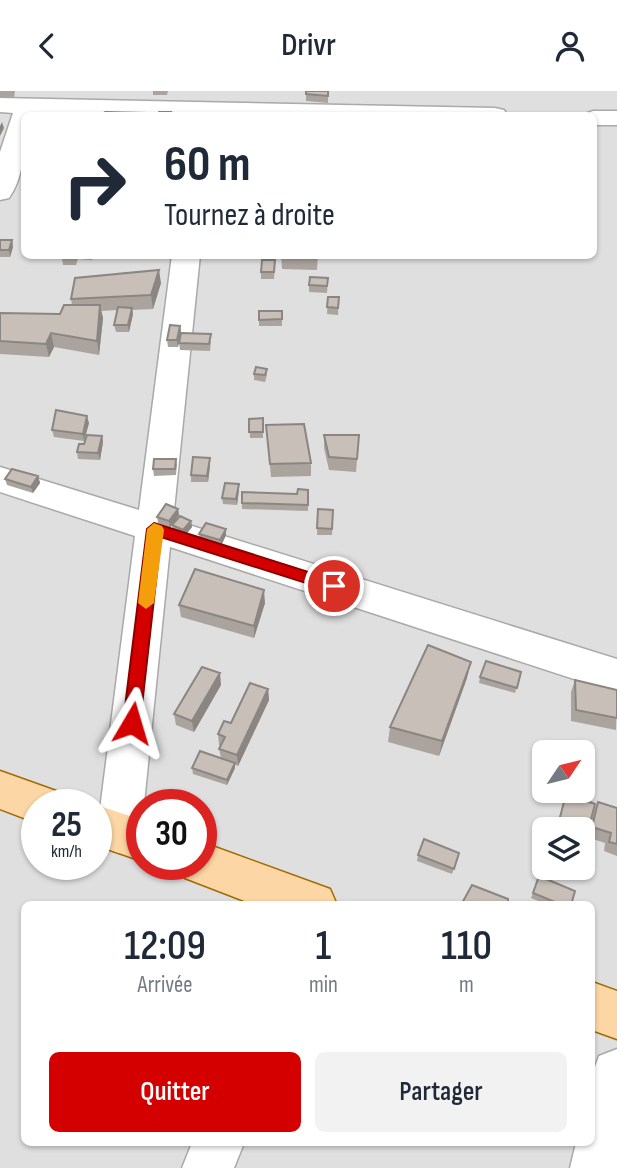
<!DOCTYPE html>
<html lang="fr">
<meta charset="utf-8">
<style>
:root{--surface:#fff;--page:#f2f2f3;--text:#1f2937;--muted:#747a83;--accent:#d40000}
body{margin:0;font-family:"Sofia Sans Condensed",sans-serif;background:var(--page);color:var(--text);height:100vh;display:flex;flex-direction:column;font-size:26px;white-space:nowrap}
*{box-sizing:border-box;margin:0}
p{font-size:23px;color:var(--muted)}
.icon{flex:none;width:38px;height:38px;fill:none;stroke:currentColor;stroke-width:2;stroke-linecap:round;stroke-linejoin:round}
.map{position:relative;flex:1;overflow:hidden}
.sheet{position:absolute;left:21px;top:810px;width:574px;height:245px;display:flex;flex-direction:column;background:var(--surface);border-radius:10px;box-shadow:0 2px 5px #0004}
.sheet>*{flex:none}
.guide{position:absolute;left:21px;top:21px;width:576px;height:147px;border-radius:10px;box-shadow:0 2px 5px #0004;background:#fff;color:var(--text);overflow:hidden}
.needle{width:46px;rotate:55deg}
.controls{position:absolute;left:532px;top:649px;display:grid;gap:14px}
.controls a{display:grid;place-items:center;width:63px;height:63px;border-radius:10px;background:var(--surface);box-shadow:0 2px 5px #0004;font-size:35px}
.speed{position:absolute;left:21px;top:698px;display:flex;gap:14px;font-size:35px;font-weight:700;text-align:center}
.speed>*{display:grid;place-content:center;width:91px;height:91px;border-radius:50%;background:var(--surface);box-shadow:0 2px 5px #0004;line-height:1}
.speed small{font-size:18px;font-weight:400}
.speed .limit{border:10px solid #d22;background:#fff;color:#111}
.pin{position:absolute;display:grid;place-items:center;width:60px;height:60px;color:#fff;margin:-30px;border:4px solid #fff;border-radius:50%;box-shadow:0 2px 7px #0007}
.me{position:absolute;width:77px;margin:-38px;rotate:7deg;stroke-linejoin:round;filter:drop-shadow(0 0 5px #0008)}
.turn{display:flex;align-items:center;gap:24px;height:147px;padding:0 28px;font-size:32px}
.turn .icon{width:91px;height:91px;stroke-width:2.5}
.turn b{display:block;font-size:49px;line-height:60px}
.eta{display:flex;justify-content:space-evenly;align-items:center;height:119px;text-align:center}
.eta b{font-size:42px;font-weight:600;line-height:49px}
.button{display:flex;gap:14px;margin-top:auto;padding:14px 28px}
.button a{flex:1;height:80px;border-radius:10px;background:var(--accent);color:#fff;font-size:28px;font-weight:600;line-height:80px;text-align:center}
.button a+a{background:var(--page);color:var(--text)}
header{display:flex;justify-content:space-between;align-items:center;height:91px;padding:0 28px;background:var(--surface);font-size:32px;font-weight:600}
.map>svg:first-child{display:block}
.residential{fill:#e0dfdf;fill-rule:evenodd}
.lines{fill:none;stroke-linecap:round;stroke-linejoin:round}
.minor-casing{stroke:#a9a9a9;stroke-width:3}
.major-casing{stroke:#a06b00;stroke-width:3}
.minor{fill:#fff;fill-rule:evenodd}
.major{fill:#fcd6a4;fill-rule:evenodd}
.wall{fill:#aba49e}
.shaded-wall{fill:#8b8681}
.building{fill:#c7bfb8;stroke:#8b8681;stroke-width:2}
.route{fill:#d40000;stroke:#8a0000;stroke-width:2}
.slow{fill:#f59e0b}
</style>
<header><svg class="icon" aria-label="back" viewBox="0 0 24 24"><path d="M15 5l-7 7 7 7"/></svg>Drivr<svg class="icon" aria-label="person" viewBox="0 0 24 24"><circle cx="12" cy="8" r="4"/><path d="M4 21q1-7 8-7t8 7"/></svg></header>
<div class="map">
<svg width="617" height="1077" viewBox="0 0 617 1077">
<rect width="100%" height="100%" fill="#f2efe9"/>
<path class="residential" d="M0,0H617V1077H0ZM24,24H593V164H24ZM544,662H583V700H544ZM37,714H96V774H37ZM142,714H201V774H142ZM544,738H583V777H544ZM24,814H592V1052H24Z"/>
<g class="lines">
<defs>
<path id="minor" d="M0,7L495,17L504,19L507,24L38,22L37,24H24C24,52 26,83 9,107L0,109V61L13,22L0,21Z
M593,20H617V34H593V24H582Z
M172,164H200L173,429L617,568V602L170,456L141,742L135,756L119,762L103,756L97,742L135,445L0,401V376L139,419Z
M617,958V1077H570L576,1052H592V984L599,965Z
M192,1052H244L234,1077H182Z"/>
<path id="major" d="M0,680L56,700L63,714H37V732L0,718Z
M96,714L142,729V770L96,754Z
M201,751L330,798L337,814H255L185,787L179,774H201Z
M592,891L617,900V948L592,939Z"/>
</defs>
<use href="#minor" class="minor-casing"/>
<use href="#major" class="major-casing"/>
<use href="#minor" class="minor"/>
<use href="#major" class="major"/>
</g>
<path class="wall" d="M0,0H15L14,7H0Z
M153,0H168L167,4H153Z
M306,0H328V12L306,10Z
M0,149H12L13,156L10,166H0Z
M62,164H94L92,169L78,168L76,174H63L62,167Z
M281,164H318L317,179L282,178Z
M275,169L274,188H261V181Z
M328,187L327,202L309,201V194Z
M161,192L153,218L132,219L133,223L129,241H116L114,234L118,219L101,220L103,227L99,264L54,256L49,266L0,263V222L60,223L72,214L71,208Z
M328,206H339L338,224L327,223Z
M259,220H282V235H259Z
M180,235L181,241L178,256H168L167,249Z
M211,250L210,260L180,259L179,252Z
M267,278V284L265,291L254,289V283Z
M263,327V347H250L249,328Z
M89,332L84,350L54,346L52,339Z
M266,334L311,372V385L271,386Z
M324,344H359L356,381L329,379L324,357Z
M102,345L103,351L100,369L78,368L77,361L84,353Z
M176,368L177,374L176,384L154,385L153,378Z
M210,374L208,391H191V384Z
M38,385L40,392L33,402L7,394L5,388Z
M239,399L237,414L223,413L222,407Z
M308,399V420L242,418V412L297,403Z
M178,418L179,424L170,437L158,432L157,426Z
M318,418L333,419L332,444H317Z
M191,430L192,436L184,446L173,441L172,434Z
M199,443L226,444L221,455L200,449Z
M265,512L254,547L181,526L179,514Z
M521,581L515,602L479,592L480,586Z
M467,587L439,665L388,651L390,636Z
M575,589L617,599L616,639L571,630V601Z
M221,594L194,641L176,634L174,623Z
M268,598L269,609L238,675L235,674V677L227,694L193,683L192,677L221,667L219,658L221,655L219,654L218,643Z
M566,703L593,720L598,711L617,717V765L604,760L605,752L587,746L588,742L586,745L583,744V738H556Z
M459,762L452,783L417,770L418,764Z
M539,785L571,814H548L531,807Z"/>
<path class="shaded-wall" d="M2,31L4,37L0,45V35Z
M12,149L13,156L10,166L9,159Z
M159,179L161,192L153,218L151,204Z
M100,214L103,227L99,264L97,250Z
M132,217L133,223L129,241L128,234Z
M180,235L181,241L178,256L177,249Z
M51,242L54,256L49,266L46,253Z
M87,325L89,332L84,350L83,343Z
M102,345L103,351L100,369L98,362Z
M210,367V374L208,391L207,385Z
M38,385L40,392L33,402L31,396Z
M239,393V399L237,414L236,408Z
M178,418L179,424L170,437L169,430Z
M191,430L192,436L184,446L183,439Z
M226,438V444L221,455L220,449Z
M264,499L265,512L254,547V535Z
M471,571L467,587L439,665L442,650Z
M220,582L221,594L194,641L192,630Z
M268,598L269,609L238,675L237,664Z
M235,672V677L227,694V689Z"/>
<path class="building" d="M306,0H328V5L306,3Z
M105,21L146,22L145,24H102Z
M159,21H171L170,24H158Z
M0,149H12L9,159H0Z
M62,164H76L75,167H62Z
M318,164L317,166L281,165V164Z
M262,169H275L274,181H261Z
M159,179L151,204L71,208L75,187Z
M310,186L328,187L327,195L309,194Z
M328,206H339L338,217L327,216Z
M64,214H100L97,250L51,242L46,253L0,250V222L60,223Z
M118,216L132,217L128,234H114Z
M259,220H282V228L259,229Z
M170,234L180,235L177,249H167Z
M181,242L211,243L209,253L179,252Z
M256,276L267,278L265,284L254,283Z
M56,319L87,325L83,343L52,339Z
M263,327V341H249V328Z
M304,333L311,372L270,373L266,334Z
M87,344L102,345L98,362L77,361L79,353H84Z
M324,344H359L357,368L329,366Z
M193,366L210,367L207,385L191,384Z
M154,368H176L175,378H153Z
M12,378L38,385L31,396L5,388Z
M225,392L239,393L236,408L222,407Z
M298,398L308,399V414L242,412V401L297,403Z
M166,413L178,418L169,430L157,426Z
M318,418L333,419L332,438L317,437Z
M180,425L191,430L183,439L172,434Z
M206,432L226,438L220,449L199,443Z
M195,478L264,499L254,535L179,514Z
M428,554L471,571L442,650L390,636Z
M486,570L521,581L517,597L480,586Z
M202,576L220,582L192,630L174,623Z
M575,589L617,599V627L576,619Z
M250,592L268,598L237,664L219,658L225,646L218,643L224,630L231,632Z
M200,660L235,672L227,689L192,677Z
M566,703L595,713L588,740L577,736L576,738H557Z
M598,711L617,717V753L609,751L611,742L592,736Z
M424,748L459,762L454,778L418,764Z
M539,785L575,800L571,814H562L533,802Z
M472,794L508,808V814H461Z"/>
<path class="route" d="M154,432L340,491L342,495L334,501L161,446L140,632L138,637L132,639L126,637L123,632L147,438Z"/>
<path class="slow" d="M154,432L162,435L164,439L154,512L146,518L138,512L147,438Z"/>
</svg>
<div class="controls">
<a><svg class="needle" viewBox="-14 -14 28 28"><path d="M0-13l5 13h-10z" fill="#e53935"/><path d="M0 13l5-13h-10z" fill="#747a83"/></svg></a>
<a><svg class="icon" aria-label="layers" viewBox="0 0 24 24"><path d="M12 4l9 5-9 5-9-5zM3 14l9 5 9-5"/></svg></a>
</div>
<div class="speed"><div>25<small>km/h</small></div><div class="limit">30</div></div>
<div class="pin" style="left:334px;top:495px;background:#d93025"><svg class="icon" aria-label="arrive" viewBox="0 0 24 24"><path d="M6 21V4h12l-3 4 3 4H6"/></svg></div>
<svg class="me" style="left:132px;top:632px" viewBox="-20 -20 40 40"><path d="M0-17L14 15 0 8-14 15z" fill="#d40000" stroke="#fff" stroke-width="4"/></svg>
<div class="guide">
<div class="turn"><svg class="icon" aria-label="right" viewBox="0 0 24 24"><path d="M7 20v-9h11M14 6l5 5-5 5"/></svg><div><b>60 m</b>Tournez à droite</div></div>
</div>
<section class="sheet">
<div class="eta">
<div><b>12:09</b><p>Arrivée</p></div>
<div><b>1</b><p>min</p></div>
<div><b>110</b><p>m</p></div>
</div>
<div class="button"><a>Quitter</a><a>Partager</a></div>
</section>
</div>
